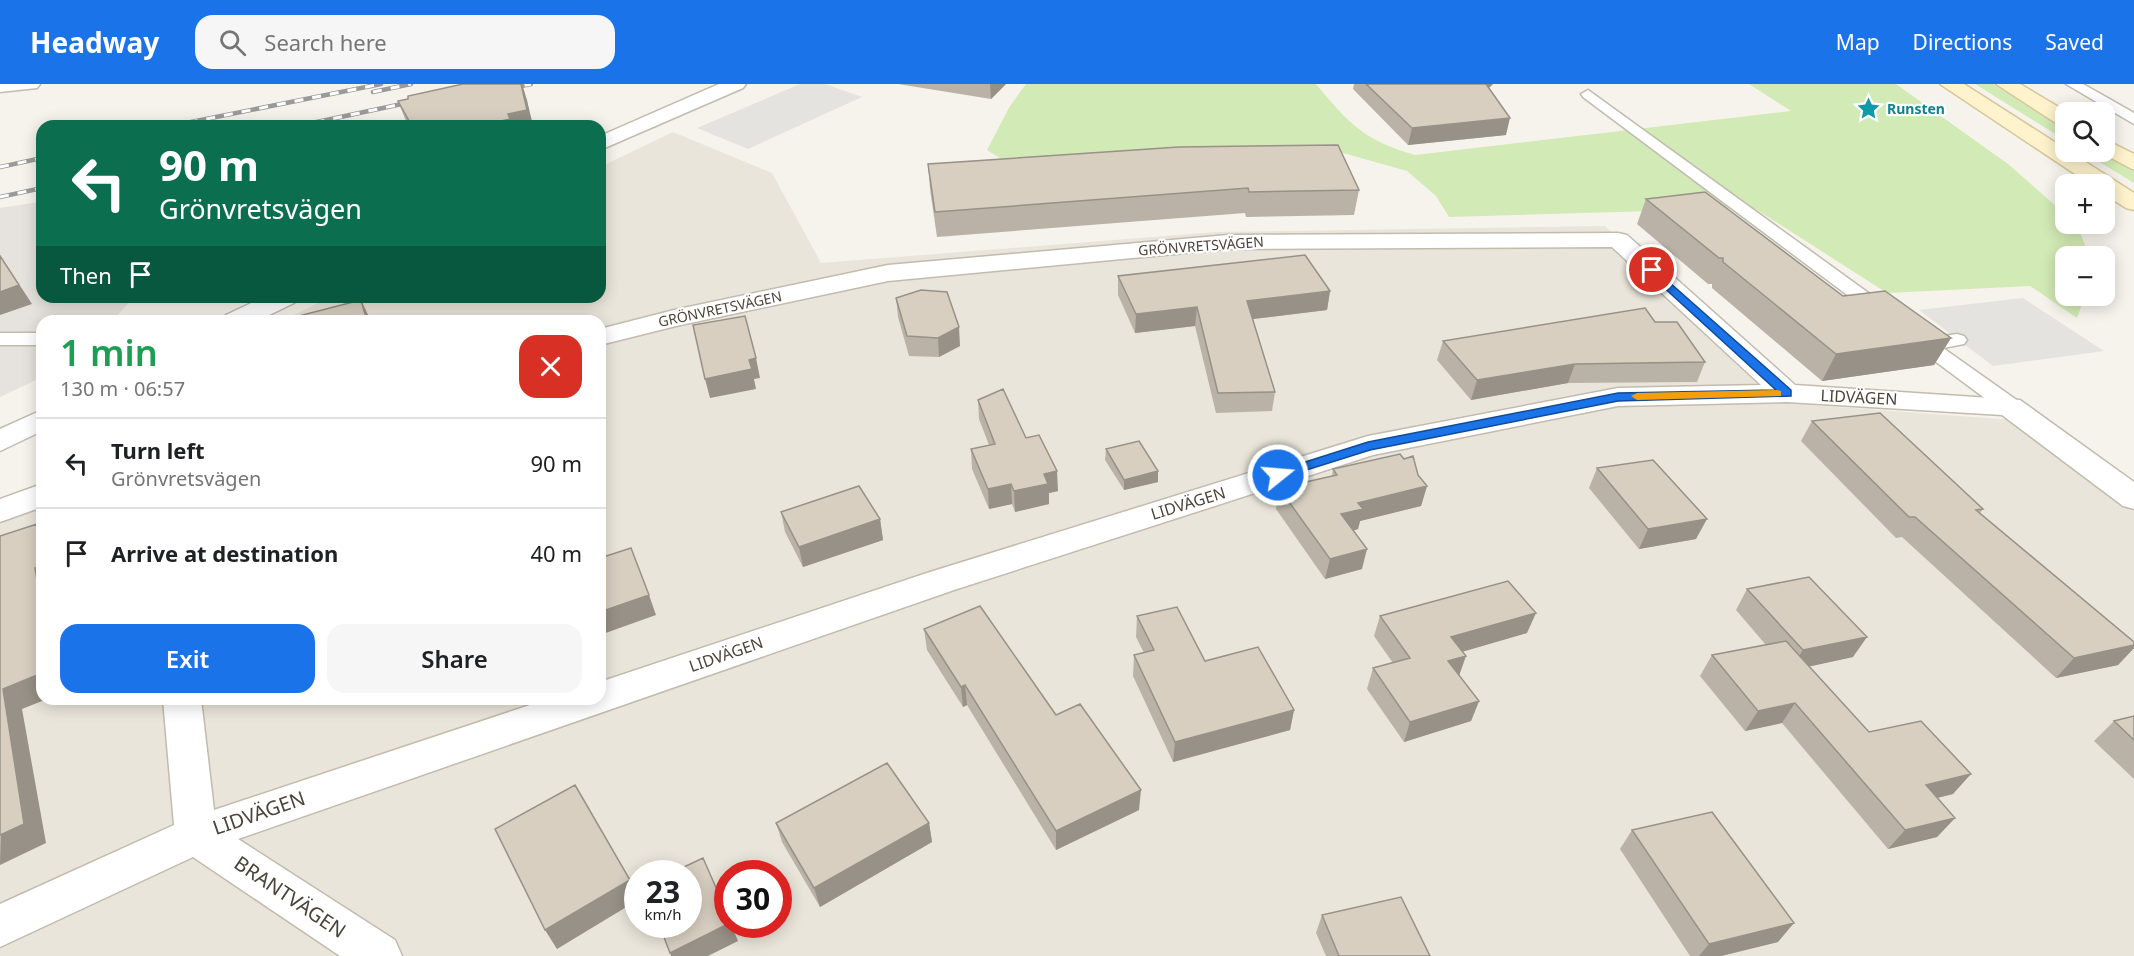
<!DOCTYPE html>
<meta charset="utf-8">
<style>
:root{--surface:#fff;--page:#f6f6f6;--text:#202124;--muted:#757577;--line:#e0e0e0;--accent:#1a73e8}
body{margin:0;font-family:"Noto Sans",sans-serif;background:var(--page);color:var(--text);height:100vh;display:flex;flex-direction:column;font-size:22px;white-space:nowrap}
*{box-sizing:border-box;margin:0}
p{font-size:20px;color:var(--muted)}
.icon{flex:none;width:33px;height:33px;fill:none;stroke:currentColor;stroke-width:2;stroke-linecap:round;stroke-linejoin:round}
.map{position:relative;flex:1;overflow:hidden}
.panel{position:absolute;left:36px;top:231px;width:570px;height:390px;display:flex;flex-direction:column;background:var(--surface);border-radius:18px;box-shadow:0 3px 15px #0003}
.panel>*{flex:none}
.guide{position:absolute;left:36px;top:36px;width:570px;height:183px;border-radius:18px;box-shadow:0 3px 15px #0003;background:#0b6e4f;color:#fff;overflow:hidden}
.fabs{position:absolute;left:2055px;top:18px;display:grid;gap:12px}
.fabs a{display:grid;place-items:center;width:60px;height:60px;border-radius:12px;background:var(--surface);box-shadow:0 3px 15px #0003;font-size:30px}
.speed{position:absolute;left:624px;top:776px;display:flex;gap:12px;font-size:30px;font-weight:700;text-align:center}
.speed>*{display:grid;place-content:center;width:78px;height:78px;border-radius:50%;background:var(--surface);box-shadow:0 3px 15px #0003;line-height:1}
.speed small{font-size:15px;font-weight:400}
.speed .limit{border:9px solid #d22;background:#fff;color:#111}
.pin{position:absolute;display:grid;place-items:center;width:51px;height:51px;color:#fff;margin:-26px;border:3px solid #fff;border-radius:50%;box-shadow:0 2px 6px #0007}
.me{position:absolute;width:66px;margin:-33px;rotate:73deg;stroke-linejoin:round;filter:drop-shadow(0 0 4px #0008)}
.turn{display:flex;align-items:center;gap:21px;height:126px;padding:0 24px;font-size:27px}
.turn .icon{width:78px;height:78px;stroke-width:2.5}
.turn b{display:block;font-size:42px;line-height:51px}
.then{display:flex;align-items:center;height:57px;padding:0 24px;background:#0003;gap:12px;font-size:22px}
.round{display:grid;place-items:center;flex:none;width:63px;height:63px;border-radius:18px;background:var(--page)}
.summary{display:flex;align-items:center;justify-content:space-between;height:102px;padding:0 24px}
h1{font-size:36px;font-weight:600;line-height:45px;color:#1e9e55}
.button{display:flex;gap:12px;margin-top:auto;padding:12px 24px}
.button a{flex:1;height:69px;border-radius:18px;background:var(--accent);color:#fff;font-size:24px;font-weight:600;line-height:69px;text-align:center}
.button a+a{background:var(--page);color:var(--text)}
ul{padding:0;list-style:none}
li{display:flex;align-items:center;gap:18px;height:90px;padding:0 24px;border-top:2px solid var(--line)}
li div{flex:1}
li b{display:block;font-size:22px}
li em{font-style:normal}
header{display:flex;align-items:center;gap:36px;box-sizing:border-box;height:84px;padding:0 30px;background:var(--accent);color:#fff}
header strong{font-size:28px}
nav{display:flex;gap:33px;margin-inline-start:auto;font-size:21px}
.search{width:420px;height:54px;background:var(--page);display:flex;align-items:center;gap:15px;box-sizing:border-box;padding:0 21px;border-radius:18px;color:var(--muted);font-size:22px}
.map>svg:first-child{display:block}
.residential{fill:#eae5da;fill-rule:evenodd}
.industrial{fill:#e6e2dd}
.green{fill:#d2eab5}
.parking{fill:#e5e3e0}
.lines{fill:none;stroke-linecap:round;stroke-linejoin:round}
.service-casing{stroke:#c2bbae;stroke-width:3}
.minor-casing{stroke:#c2bbae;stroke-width:3}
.tertiary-casing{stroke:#c2bbae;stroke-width:3}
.secondary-casing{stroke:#d6c79b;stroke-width:3}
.service{fill:#fff;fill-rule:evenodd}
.minor{fill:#fff;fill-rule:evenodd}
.tertiary{fill:#fff;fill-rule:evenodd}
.secondary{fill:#fff3cd;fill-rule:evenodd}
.rail-casing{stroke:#9a9a9a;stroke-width:4.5}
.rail{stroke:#fff;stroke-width:3;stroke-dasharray:9;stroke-linecap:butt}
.wall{fill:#bab2a6}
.shaded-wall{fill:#979187}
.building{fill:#d8cfc1;stroke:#979187;stroke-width:1.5}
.route{fill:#1a73e8;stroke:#114b97;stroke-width:1.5}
.slow{fill:#f59e0b}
.labels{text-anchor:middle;stroke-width:4.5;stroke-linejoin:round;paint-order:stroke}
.far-culture-label{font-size:14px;font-weight:bold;fill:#0d838f;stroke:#fff;text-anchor:start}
.far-street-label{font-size:14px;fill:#4b4439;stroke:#fff}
.street-label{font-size:16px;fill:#4b4439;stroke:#fff}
.near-street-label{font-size:20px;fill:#4b4439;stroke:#fff}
</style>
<header>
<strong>Headway</strong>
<div class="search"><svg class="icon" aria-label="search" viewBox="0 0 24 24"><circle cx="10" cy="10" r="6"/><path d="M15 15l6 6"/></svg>Search here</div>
<nav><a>Map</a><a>Directions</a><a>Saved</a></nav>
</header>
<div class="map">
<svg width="2134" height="872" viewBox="0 0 2134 872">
<rect width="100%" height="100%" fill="#f6f3ec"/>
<path class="residential" d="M673,48L772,89L821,179L1216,148L1605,142L1797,320L2014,336L2134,428V872H0V418L42,403V615H600V237H281L331,213H600V83ZM638,789H688V840H638ZM728,789H778V840H728Z"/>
<path class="industrial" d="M39,118L42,121V213H134L112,237H42V293L0,313V124Z"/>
<path class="green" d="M1026,0H1316C1348,39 1365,57 1415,71L1791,27L1749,0H1896L2008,80L2065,130L2066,140H2077L2089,172H2066V212H2085L2077,234L2030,202L1887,209L1754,124L1449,133L1436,112L1407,87L1336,67L1003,76L987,66L1010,22Z
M1975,0H1993L2065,45V56Z
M2083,68H2102L2134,88V99Z"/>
<path class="parking" d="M800,0H825L862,13L748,65L697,44Z
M2023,214L2104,267L1993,282L1919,226Z"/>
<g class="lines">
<defs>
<path id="service" d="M2066,0H2083L2134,29V40Z
M1588,6L1892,226L1895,230L1892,234H1878L1583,13L1581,10Z
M1915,247L1929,254L1957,250L1964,252L1967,256L1964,260L1943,264L2018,317L2021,322L2018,327H2002L1908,257L1905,253L1908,249Z
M0,249H42V261H0Z"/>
<path id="minor" d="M0,0H40L37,4L0,8Z
M1618,149L1627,151L1795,301L2020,316L2134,398V425L2123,422L2002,331L1787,318L1618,322L1373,371L954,506L238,755L395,856L402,872H340L193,773L0,863V820L174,741L163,615H201L214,726L548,615H600V598L930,488L1368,352L1618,304L1761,301L1612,163L1228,165L888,197L676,242L600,261V245L674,226L888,181L1228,151Z
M42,400V423L0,438V415Z"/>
<path id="tertiary" d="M719,0H746L743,4L600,66V52Z
M264,213H298L294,219L257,237H223L226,231Z
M42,326V347L0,367V345Z"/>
<path id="secondary" d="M1940,0H1964L2134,109V126L2126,124L2104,110V100H2090Z
M1996,0H2020L2067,28L2066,43L2059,41Z
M2104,55L2134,70V86L2100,68H2104Z"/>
</defs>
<use href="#service" class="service-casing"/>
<use href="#minor" class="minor-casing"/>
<use href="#tertiary" class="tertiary-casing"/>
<use href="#secondary" class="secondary-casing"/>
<use href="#service" class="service"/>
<use href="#minor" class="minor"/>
<use href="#tertiary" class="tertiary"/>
<use href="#secondary" class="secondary"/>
<defs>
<path id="rail" d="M507,5L531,0
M373,8L411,0
M171,42L381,0
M298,42L416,17
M0,83L42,74
M0,113L42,104"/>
</defs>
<use href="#rail" class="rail-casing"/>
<use href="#rail" class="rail"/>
</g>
<path class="wall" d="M463,0H522L533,42H408L398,17L408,15Z
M898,0H1006L991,15Z
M1354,0H1493L1489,4L1506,51L1408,61L1353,5Z
M928,80L1359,106L1354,131L1246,133L1245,129L937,153L930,105Z
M1646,115L1843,212L1951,254L1934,281L1822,297L1712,204V200H1708L1637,140Z
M1118,192L1330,207L1327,226L1253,235L1275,308L1272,327L1216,329L1195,242L1135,249L1118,211Z
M896,214L960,262L939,273L909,272L898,233Z
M1443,257L1705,278L1697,298L1568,299L1471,316L1437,276Z
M978,316L1026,354L1058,407L1049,409V420L1015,428L1012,420L989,425L972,385L971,365L989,361L979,335Z
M1812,337L1983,425L1980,429L2134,558V564L2118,581L2056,594L1902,453L1896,454L1801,357Z
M1106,365L1158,398L1124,406L1105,376Z
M1597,384L1696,455L1639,465L1589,404Z
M1333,385L1418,391L1427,402L1421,422L1360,437L1358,445L1353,447L1362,485L1325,495L1276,425L1279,404L1332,392Z
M781,428L880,435L883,456L803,483L785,448Z
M1747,505L1853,573L1809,582L1869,648L1953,710L1937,714L1955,734L1937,753L1888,765L1782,639L1745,647L1700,592L1712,571L1766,561L1736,526Z
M1137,532L1205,577L1294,626L1290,646L1173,678L1133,592L1134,571L1144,569L1136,553Z
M1380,532L1527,549L1462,568L1459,591L1479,617L1471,637L1404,658L1367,605L1373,584L1393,579L1374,552Z
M924,545L1056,631L1139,726L1056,766L967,621L963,623L927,566Z
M2134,632V695L2094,657L2114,637Z
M776,739H929L932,758L820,823L782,758Z
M1632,746L1778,858L1721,872H1690L1620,765Z
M1322,831L1430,872H1326L1316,849Z"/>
<path class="shaded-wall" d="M521,0H522L527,16L533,42H479L508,30Z
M990,0H1006L991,15Z
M1483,0H1493L1480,12Z
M1510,34L1506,51L1408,61L1412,44Z
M474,37L476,42H455Z
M0,171L32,220L0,231Z
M1330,207L1327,226L1245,236L1247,217Z
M361,216L370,235L371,237H367Z
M1197,223L1195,242L1135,249L1136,230Z
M959,243L960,262L939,273L938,254Z
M1951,254L1934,281L1822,297L1836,270Z
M756,274L760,294L754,295L756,305L710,314L705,295L749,276Z
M1575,280L1568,299L1471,316L1477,296Z
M1057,387L1058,407L1049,409V420L1015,428L1014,407L1044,390Z
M1158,387V398L1124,406V396Z
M1011,400L1012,420L989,425L988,405Z
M1427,402L1421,422L1360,437L1358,445L1337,451L1341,430L1358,419Z
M880,435L883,456L803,483L799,463Z
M1707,435L1696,455L1639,465L1648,445Z
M37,440L42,446V526L35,484Z
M1367,465L1362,485L1325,495L1330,475Z
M649,511L656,531L600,551V528Z
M1536,529L1527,549L1444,573L1451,553Z
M1867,553L1853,573L1789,587L1803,566Z
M2134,561V564L2118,581L2056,594L2074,574Z
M1466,572L1459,592L1448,577Z
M42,589V615H47L22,625L46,759L0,781L3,605Z
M965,601L967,621L963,623L961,603Z
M1479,617L1471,637L1404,658L1410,638Z
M1795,619L1782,639L1745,647L1758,627Z
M1294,626L1290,646L1173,678L1175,658Z
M1971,690L1953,710L1908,721L1926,701Z
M1141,706L1139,726L1056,766V747Z
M1955,734L1937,753L1888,765L1905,746Z
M929,739L932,758L820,823L814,804Z
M630,796L638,811V816L557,865L545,846Z
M1794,839L1778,858L1721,872H1699L1709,860Z
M728,840H731L738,857L708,872H671L670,869Z"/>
<path class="building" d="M463,0H521L527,26L508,30L510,35L479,42L474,37L455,42H412L398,17L408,15V12Z
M1366,0H1486L1510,34L1412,44Z
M1338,61L1359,106L1249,108L1248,104L935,128L928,80L1179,63Z
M1705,108L1843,212L1885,207L1951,254L1836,270L1723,178V174H1719L1646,115Z
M1305,171L1330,207L1247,217L1275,308L1218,309L1197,223L1136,230L1118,192Z
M0,172L19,201L0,208Z
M921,206L947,208L959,243L938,254L907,252L896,214Z
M361,216L367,237H283V236Z
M1645,224L1655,238H1677L1705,278L1575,280L1477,296L1443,257Z
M745,232L756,274L749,276L752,285L705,295L693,241Z
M1003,305L1026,354L1039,351L1057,387L1044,390L1048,400L1014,407L1011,400L988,405L971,365L995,360L978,316Z
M1880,329L1983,425L1976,426L2134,558V561L2074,574L1915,433H1909L1812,337Z
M1139,357L1158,387L1124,396L1106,365Z
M1400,370L1404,375L1413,372L1418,391L1427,402L1358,419L1363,425L1341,430L1367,465L1330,475L1279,404L1337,391L1333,385Z
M1653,376L1707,435L1648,445L1597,384Z
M859,402L880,435L799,463L781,428Z
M37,440L40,483L35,484L42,526V589L3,605L24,740L0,751V452Z
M631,464L649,511L600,528V474Z
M1809,493L1867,553L1803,566L1747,505Z
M1508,497L1536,529L1451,553L1466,572L1448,577L1479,617L1410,638L1373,584L1410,574L1380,532Z
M980,522L1056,631L1080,620L1141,706L1056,747L965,601L961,603L924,545Z
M1177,523L1205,577L1258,563L1294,626L1175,658L1134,571L1154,566L1137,532Z
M1786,557L1869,648L1921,637L1971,690L1926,701L1955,734L1905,746L1795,619L1758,627L1712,571Z
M2134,632V656L2114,637Z
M887,679L929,739L814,804L776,739Z
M575,701L630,796L545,846L495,745Z
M1712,728L1794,839L1709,860L1632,746Z
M703,774L728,831V840L670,869L659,840H688V789H671Z
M1401,813L1430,872H1339L1322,831Z"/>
<path class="route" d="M1652,183L1791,306V312L1618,317L1370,366L1278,395L1272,391L1274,388L1368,358L1618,309L1776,306L1648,189L1646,186Z"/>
<path class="slow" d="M1777,306L1781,307V312L1637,316L1631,312L1637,309Z"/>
<defs>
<symbol id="sight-bare" viewBox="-9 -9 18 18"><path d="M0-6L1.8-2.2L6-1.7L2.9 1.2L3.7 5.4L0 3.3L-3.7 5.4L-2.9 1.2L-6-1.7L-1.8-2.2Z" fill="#0f9aa8" stroke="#fff" stroke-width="2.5" paint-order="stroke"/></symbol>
</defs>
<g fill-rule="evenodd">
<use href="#sight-bare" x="1852" y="8" width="33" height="33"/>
</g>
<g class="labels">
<g class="far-culture-label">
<text x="1887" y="30">Runsten</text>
</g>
<g class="far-street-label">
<text transform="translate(1201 162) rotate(-4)" y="5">GRÖNVRETSVÄGEN</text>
<text transform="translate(720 225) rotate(-12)" y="5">GRÖNVRETSVÄGEN</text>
</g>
<g class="street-label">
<text transform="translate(1859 313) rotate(3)" y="6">LIDVÄGEN</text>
<text transform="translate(1188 419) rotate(-17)" y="6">LIDVÄGEN</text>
<text transform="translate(726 570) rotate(-19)" y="6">LIDVÄGEN</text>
</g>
<g class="near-street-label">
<text transform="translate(259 729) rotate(-19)" y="7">LIDVÄGEN</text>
<text transform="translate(290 813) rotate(34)" y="7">BRANTVÄGEN</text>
</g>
</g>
</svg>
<div class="fabs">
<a><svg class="icon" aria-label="search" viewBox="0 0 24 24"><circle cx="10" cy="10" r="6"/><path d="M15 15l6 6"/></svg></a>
<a>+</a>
<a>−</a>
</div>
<div class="speed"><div>23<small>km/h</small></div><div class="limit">30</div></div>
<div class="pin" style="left:1652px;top:186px;background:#d93025"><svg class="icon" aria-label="arrive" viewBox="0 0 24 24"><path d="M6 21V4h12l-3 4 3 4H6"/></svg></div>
<svg class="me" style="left:1278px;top:391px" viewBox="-20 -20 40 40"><circle r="17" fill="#1a73e8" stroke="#fff" stroke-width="3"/><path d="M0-11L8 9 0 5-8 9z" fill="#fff"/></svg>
<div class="guide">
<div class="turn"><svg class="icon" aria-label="left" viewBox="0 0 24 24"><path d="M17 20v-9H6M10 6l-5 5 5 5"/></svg><div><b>90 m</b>Grönvretsvägen</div></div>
<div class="then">Then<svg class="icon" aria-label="arrive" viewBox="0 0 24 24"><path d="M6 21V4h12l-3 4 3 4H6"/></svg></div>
</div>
<section class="panel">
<div class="summary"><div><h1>1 min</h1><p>130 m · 06:57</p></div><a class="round" style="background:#d93025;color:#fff"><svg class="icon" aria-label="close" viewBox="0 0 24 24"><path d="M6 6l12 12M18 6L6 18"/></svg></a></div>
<ul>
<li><svg class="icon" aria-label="left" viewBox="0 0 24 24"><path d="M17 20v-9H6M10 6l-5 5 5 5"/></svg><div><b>Turn left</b><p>Grönvretsvägen</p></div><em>90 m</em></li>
<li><svg class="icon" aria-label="arrive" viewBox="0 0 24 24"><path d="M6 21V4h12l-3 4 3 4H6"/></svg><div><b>Arrive at destination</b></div><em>40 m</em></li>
</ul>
<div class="button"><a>Exit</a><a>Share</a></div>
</section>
</div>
